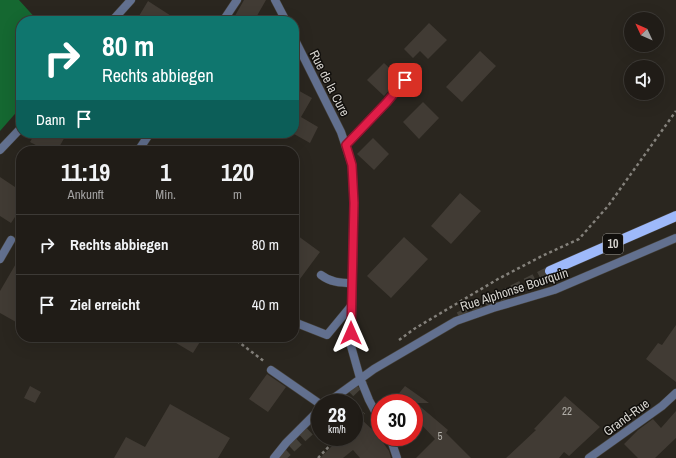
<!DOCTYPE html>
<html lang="de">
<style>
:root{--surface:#201c17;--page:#2d2924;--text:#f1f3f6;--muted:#a2a1a1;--line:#3d3a36}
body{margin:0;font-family:"Archivo Narrow",sans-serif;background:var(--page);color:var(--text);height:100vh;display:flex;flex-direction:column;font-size:15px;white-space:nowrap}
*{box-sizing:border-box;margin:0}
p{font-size:13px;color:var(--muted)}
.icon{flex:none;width:22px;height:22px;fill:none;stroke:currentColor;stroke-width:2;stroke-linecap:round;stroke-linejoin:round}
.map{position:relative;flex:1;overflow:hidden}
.panel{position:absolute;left:16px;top:146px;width:283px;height:196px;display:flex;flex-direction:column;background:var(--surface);border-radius:16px;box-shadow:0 4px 16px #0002,0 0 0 1px var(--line)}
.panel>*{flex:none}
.guide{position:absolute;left:16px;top:16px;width:283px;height:122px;border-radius:16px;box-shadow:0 4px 16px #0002,0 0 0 1px var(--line);background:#0f766e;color:#fff;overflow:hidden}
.needle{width:26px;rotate:314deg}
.buttons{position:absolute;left:624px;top:12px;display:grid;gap:8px}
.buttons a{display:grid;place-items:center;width:40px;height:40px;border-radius:50%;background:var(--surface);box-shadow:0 4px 16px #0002,0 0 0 1px var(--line);font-size:20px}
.speed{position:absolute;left:311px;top:394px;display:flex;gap:8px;font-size:20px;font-weight:700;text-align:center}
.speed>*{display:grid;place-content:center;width:52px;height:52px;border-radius:50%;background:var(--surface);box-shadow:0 4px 16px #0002,0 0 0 1px var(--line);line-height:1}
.speed small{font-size:10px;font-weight:400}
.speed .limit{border:6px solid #d22;background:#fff;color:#111}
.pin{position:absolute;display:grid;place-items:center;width:34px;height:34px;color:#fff;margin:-17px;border-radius:8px;box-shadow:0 2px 6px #0006}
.me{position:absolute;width:44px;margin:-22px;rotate:0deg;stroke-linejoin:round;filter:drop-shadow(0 0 3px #0008)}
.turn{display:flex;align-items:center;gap:14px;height:84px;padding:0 20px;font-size:18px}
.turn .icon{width:52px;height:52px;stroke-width:2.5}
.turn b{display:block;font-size:28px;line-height:34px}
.then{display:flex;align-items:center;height:38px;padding:0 20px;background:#0003;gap:8px;font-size:15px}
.eta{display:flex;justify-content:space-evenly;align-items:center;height:68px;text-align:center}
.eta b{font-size:24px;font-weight:800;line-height:28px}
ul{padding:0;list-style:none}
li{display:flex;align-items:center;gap:12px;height:60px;padding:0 20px;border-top:1px solid var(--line)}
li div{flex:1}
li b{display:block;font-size:15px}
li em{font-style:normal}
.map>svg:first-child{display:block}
.forest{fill:#156831}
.building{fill:#413b34}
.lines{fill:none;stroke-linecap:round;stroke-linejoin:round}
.primary-tunnel{stroke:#444039;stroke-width:10;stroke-dasharray:10 5;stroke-linecap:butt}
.lane-casing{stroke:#46423b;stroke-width:9}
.street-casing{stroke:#46423b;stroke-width:9}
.primary-casing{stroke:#46423b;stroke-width:11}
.path{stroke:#84817b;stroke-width:2.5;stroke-dasharray:3 3;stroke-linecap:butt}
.lane{stroke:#62708f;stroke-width:8}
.street{stroke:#62708f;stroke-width:8}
.primary{stroke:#9eb9fa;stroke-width:10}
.route-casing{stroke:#92132f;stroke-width:10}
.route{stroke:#e11d48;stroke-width:7}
.labels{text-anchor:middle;stroke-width:3;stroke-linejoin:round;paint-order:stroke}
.number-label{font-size:11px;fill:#b1aea8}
.shield{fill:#110f0c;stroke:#9b9994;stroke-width:1}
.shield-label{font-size:12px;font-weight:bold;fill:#d6d4cf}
.street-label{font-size:13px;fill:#d6d4cf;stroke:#110f0c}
</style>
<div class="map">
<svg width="676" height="458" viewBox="0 0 676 458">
<rect width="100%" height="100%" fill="#2a261f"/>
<path class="forest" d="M0,0H19L38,21H21V107L0,131Z"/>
<path class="building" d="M244,0H266L254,21H232Z
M148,1L179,21H136Z
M429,23L447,40L428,59L420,51L413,58L404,49Z
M480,51L496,66L462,102L446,87Z
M384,63L400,78L384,96L367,80Z
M294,88L312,98L301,117L318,127L310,143L294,134Z
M423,102L439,118L419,139L403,122Z
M35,133H67L57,151H47L30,142Z
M373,138L389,154L374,170L357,154Z
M0,177L21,191V208L11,223L0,216Z
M460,193L481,211L451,244L431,226Z
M294,233L320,252L294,287Z
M404,237L428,259L391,298L367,276Z
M21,255V314L16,322L0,313V291Z
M676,325V382L646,359L658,343L662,345Z
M166,337H203L193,353Z
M267,374L286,387L268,412L249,399Z
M30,386L41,392L35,403L24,398Z
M405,386L429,403H416L448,430L446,433L471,458H416L435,439L414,417V403H391Z
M565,396L600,427L569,456L564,452L559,458H506L536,430L534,429Z
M170,404L230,438L218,458H114L126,437L145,447Z
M676,411V438L655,458H638L624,444L638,430L653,419L661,428Z
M361,419L377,434L389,451L391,458H360L353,450L343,458H320L341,437H354V426Z"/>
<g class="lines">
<path class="primary-tunnel" d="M459,317L550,271
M339,403L364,379
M280,458L320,421"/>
<defs>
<path id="lane" d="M223,21L237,0
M346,145L387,102L405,80
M138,151L150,133
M321,275C330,282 340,283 352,283
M294,322L327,335L351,306
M271,370L320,404"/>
<path id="street" d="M275,0L286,21
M112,21L131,0
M294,38L341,132L352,165L354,203L351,346L360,378L369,400L380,421
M0,150L21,128
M0,259L11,240
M327,403L374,369L456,321L493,308L554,290L676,238
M390,437L397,458
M274,458L286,443L320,409
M589,458L662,406L676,393"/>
<path id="primary" d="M550,271L676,216"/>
</defs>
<use href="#lane" class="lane-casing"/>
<use href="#street" class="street-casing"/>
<use href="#primary" class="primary-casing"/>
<path class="path" d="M232,337L265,362
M399,340L414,329L498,279L542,256L579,239L608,206L676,111
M354,420L364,413
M318,458L338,437"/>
<use href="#lane" class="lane"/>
<use href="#street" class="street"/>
<use href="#primary" class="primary"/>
</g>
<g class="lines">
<defs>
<path id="route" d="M351,333L354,203L352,165L346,145L387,102L405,80"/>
</defs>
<use href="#route" class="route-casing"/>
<use href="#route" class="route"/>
</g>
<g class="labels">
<g class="number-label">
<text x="567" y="415">22</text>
<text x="440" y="440">5</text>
</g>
<rect class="shield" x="603" y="234" width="20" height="20" rx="3"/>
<g class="shield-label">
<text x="613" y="248">10</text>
</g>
<g class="street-label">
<text transform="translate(330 83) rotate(63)" y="5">Rue de la Cure</text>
<text transform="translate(514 289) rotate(-18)" y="5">Rue Alphonse Bourquin</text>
<text transform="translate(626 417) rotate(-36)" y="5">Grand-Rue</text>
</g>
</g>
</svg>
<div class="buttons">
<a><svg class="needle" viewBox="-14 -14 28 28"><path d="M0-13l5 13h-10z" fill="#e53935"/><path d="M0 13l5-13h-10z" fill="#a2a1a1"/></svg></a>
<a><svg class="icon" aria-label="sound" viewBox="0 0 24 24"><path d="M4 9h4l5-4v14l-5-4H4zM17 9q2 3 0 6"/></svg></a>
</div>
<div class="speed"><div>28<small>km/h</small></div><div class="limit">30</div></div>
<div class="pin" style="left:405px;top:80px;background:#d93025"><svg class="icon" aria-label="arrive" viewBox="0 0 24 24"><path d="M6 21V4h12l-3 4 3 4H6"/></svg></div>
<svg class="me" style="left:351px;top:333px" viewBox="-20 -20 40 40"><path d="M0-17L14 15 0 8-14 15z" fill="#e11d48" stroke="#fff" stroke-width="4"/></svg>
<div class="guide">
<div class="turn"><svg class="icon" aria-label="right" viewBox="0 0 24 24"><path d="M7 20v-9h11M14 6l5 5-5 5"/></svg><div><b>80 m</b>Rechts abbiegen</div></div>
<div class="then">Dann<svg class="icon" aria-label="arrive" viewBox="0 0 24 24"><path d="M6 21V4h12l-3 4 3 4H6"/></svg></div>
</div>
<section class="panel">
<div class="eta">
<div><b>11:19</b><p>Ankunft</p></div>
<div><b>1</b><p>Min.</p></div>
<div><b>120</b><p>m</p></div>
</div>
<ul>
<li><svg class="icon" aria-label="right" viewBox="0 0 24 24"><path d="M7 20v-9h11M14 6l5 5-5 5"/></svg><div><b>Rechts abbiegen</b></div><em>80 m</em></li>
<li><svg class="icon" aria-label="arrive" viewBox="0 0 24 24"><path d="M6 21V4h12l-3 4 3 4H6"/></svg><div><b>Ziel erreicht</b></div><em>40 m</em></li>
</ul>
</section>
</div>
